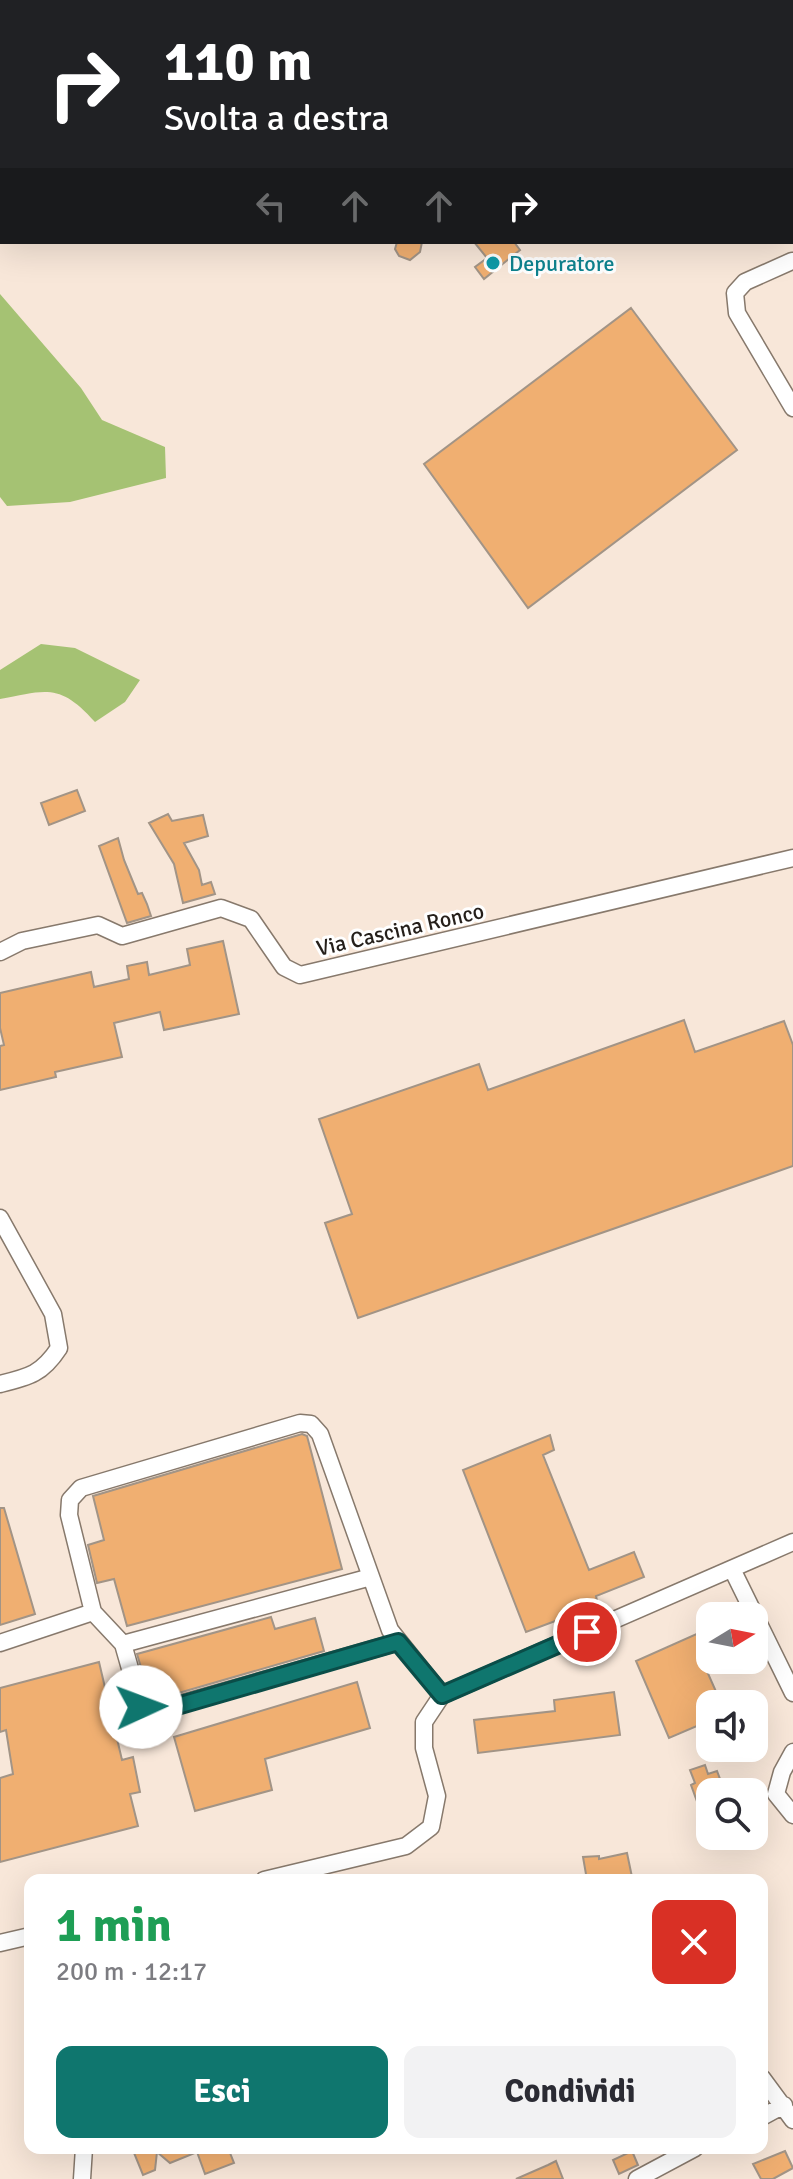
<!DOCTYPE html>
<html lang="it">
<meta charset="utf-8">
<style>
:root{--surface:#fff;--page:#f2f2f3;--text:#2b2b33;--muted:#7c7c81;--accent:#0f766e}
body{margin:0;font-family:Signika,sans-serif;background:var(--page);color:var(--text);height:100vh;display:flex;flex-direction:column;font-size:30px;white-space:nowrap}
*{box-sizing:border-box;margin:0}
p{font-size:26px;color:var(--muted)}
.icon{flex:none;width:44px;height:44px;fill:none;stroke:currentColor;stroke-width:2;stroke-linecap:round;stroke-linejoin:round}
.map{position:relative;flex:1;overflow:hidden}
.drawer{position:absolute;left:24px;top:1874px;width:744px;height:280px;display:flex;flex-direction:column;background:var(--surface);border-radius:16px;box-shadow:0 8px 32px #0002}
.drawer>*{flex:none}
.banner{position:absolute;left:0px;top:0px;width:794px;height:244px;box-shadow:0 8px 32px #0002;background:#202124;color:#fff;overflow:hidden}
.needle{width:52px;rotate:80deg}
.fabs{position:absolute;left:696px;top:1602px;display:grid;gap:16px}
.fabs a{display:grid;place-items:center;width:72px;height:72px;border-radius:16px;background:var(--surface);box-shadow:0 8px 32px #0002;font-size:40px}
.pin{position:absolute;display:grid;place-items:center;width:68px;height:68px;color:#fff;margin:-34px;border:4px solid #fff;border-radius:50%;box-shadow:0 2px 8px #0007}
.me{position:absolute;width:88px;margin:-44px;rotate:88deg;stroke-linejoin:round;filter:drop-shadow(0 0 6px #0008)}
.turn{display:flex;align-items:center;gap:28px;height:168px;padding:0 32px;font-size:36px}
.turn .icon{width:104px;height:104px;stroke-width:2.5}
.turn b{display:block;font-size:56px;line-height:68px}
.lanes{display:flex;align-items:center;height:76px;padding:0 32px;background:#0003;justify-content:center;gap:40px;direction:ltr}
.lanes .off{opacity:.35}
.round{display:grid;place-items:center;flex:none;width:84px;height:84px;border-radius:16px;background:var(--page)}
.headline{display:flex;align-items:center;justify-content:space-between;height:136px;padding:0 32px}
h1{font-size:48px;font-weight:700;line-height:60px;color:#1e9e55}
.primary-button{display:flex;gap:16px;margin-top:auto;padding:16px 32px}
.primary-button a{flex:1;height:92px;border-radius:16px;background:var(--accent);color:#fff;font-size:32px;font-weight:700;line-height:92px;text-align:center}
.primary-button a+a{background:var(--page);color:var(--text)}
.map>svg:first-child{display:block}
.forest{fill:#a5c273}
.lines{fill:none;stroke-linecap:round;stroke-linejoin:round}
.stream{stroke:#719cde;stroke-width:5}
.building{fill:#f0af71;stroke:#a29486;stroke-width:2}
.minor-casing{stroke:#87796c;stroke-width:19}
.highway-casing{stroke:#87796c;stroke-width:27}
.path{stroke:#95897f;stroke-width:3;stroke-dasharray:6 6;stroke-linecap:butt}
.minor{stroke:#fff;stroke-width:16}
.highway{stroke:#fff;stroke-width:24}
.route-casing{stroke:#0a4d48;stroke-width:20}
.route{stroke:#0f766e;stroke-width:14}
.culture-dot{fill:#0f9aa8;stroke:#fff;stroke-width:3}
.labels{text-anchor:middle;stroke-width:6;stroke-linejoin:round;paint-order:stroke}
.culture-label{font-size:22px;fill:#0d838f;stroke:#fff;text-anchor:start}
.street-label{font-size:22px;fill:#251f1a;stroke:#fff}
</style>
<div class="map">
<svg width="793" height="2179" viewBox="0 0 793 2179">
<rect width="100%" height="100%" fill="#f8e7d9"/>
<path class="forest" d="M0,294L81,388L102,420L165,447L166,478L70,502L7,506L0,497Z
M41,644L75,648L140,680L125,702L95,722C60,683 47,690 0,699V670Z"/>
<g class="lines">
<path class="stream" d="M383,2L384,0
M0,5L2,6"/>
</g>
<path class="building" d="M397,242H422L420,252L410,260L399,256L395,249Z
M474,242H514L520,250L484,279L475,267L487,258Z
M631,308L737,450L528,608L424,464Z
M77,790L85,811L49,825L41,803Z
M168,814L172,821L203,815L208,836L184,843L199,870L202,885L211,882L215,894L183,903L174,864L149,823Z
M118,838L124,860L138,894L142,893L147,904L151,916L127,923L99,846Z
M223,941L239,1014L164,1030L160,1012L114,1023L122,1057L55,1072L56,1077L0,1090V1046L4,1045L0,1028V993L91,972L94,987L129,979L127,966L147,962L149,975L190,965L187,949Z
M684,1020L695,1052L784,1021L793,1045V1166L358,1318L325,1223L352,1214L319,1119L479,1064L488,1090Z
M302,1434L307,1436L342,1569L127,1626L114,1579L97,1583L88,1545L104,1540L93,1496Z
M550,1435L554,1450L543,1455L589,1570L634,1552L644,1577L596,1596L598,1605L526,1632L463,1470Z
M0,1508H4L35,1614L0,1625Z
M271,1617L275,1629L315,1618L324,1651L151,1701L137,1654Z
M710,1628V1646L698,1651L718,1696L697,1706L704,1723L669,1738L636,1661Z
M99,1662L122,1760L133,1757L140,1792L130,1794L138,1826L0,1862V1778L13,1774L6,1730L0,1732V1688Z
M357,1682L370,1728L265,1759L272,1790L195,1811L174,1737Z
M614,1692L620,1735L478,1753L474,1720L555,1711L554,1700Z
M705,1765L708,1774L717,1771L725,1792H710V1803L699,1807L691,1785L695,1783L690,1770Z
M627,1853L632,1877L606,1880L605,1877L587,1880L583,1857L599,1856V1859Z
M132,2148H228L234,2163L205,2174L197,2152L170,2163L157,2152L155,2170L143,2175Z
M632,2151L638,2165L619,2174L613,2160Z
M785,2151L793,2168L773,2179H761L753,2164Z
M556,2161L563,2179H516L548,2165Z"/>
<g class="lines">
<defs>
<path id="minor" d="M792,261L745,282L735,293L737,313L793,408
M0,952L22,941L98,925L122,936L221,908L251,919L284,967L300,975L793,858
M0,1218L53,1314L59,1348C42,1374 29,1377 0,1384
M732,1569L793,1693
M398,1642L148,1713L141,1707L123,1644L93,1612L69,1515L70,1500L81,1488L300,1423L311,1424L320,1434L390,1630L442,1695
M0,1643L93,1612
M123,1644L371,1577
M442,1695L793,1542
M793,1752L782,1772L776,1794L793,1815
M264,1880L406,1846L431,1827L437,1796L424,1748V1722L442,1695
M0,1943L30,1936
M762,2078L793,2120
M762,2117L784,2105
M82,2179L84,2148
M637,2179L695,2148"/>
<path id="highway" d="M607,0L608,2
M635,0L637,2
M792,186L793,188
M792,224L793,225"/>
</defs>
<use href="#minor" class="minor-casing"/>
<use href="#highway" class="highway-casing"/>
<path class="path" d="M762,1931H763"/>
<use href="#minor" class="minor"/>
<use href="#highway" class="highway"/>
</g>
<g class="lines">
<defs>
<path id="route" d="M141,1707L148,1713L160,1711L398,1642L442,1695L587,1632"/>
</defs>
<use href="#route" class="route-casing"/>
<use href="#route" class="route"/>
</g>
<circle class="culture-dot" cx="493" cy="263" r="8"/>
<g class="labels">
<g class="culture-label">
<text x="509" y="271">Depuratore</text>
</g>
<g class="street-label">
<text transform="translate(400 929) rotate(-13)" y="8">Via Cascina Ronco</text>
</g>
</g>
</svg>
<div class="fabs">
<a><svg class="needle" viewBox="-14 -14 28 28"><path d="M0-13l5 13h-10z" fill="#e53935"/><path d="M0 13l5-13h-10z" fill="#7c7c81"/></svg></a>
<a><svg class="icon" aria-label="sound" viewBox="0 0 24 24"><path d="M4 9h4l5-4v14l-5-4H4zM17 9q2 3 0 6"/></svg></a>
<a><svg class="icon" aria-label="search" viewBox="0 0 24 24"><circle cx="10" cy="10" r="6"/><path d="M15 15l6 6"/></svg></a>
</div>
<div class="pin" style="left:587px;top:1632px;background:#d93025"><svg class="icon" aria-label="arrive" viewBox="0 0 24 24"><path d="M6 21V4h12l-3 4 3 4H6"/></svg></div>
<svg class="me" style="left:141px;top:1707px" viewBox="-20 -20 40 40"><circle r="19" fill="#fff"/><path d="M0-13L10 11 0 6-10 11z" fill="#0f766e"/></svg>
<div class="banner">
<div class="turn"><svg class="icon" aria-label="right" viewBox="0 0 24 24"><path d="M7 20v-9h11M14 6l5 5-5 5"/></svg><div><b>110 m</b>Svolta a destra</div></div>
<div class="lanes"><svg class="icon off" aria-label="left" viewBox="0 0 24 24"><path d="M17 20v-9H6M10 6l-5 5 5 5"/></svg><svg class="icon off" aria-label="ahead" viewBox="0 0 24 24"><path d="M12 20V5M6 11l6-6 6 6"/></svg><svg class="icon off" aria-label="ahead" viewBox="0 0 24 24"><path d="M12 20V5M6 11l6-6 6 6"/></svg><svg class="icon" aria-label="right" viewBox="0 0 24 24"><path d="M7 20v-9h11M14 6l5 5-5 5"/></svg></div>
</div>
<section class="drawer">
<div class="headline"><div><h1>1 min</h1><p>200 m · 12:17</p></div><a class="round" style="background:#d93025;color:#fff"><svg class="icon" aria-label="close" viewBox="0 0 24 24"><path d="M6 6l12 12M18 6L6 18"/></svg></a></div>
<div class="primary-button"><a>Esci</a><a>Condividi</a></div>
</section>
</div>
